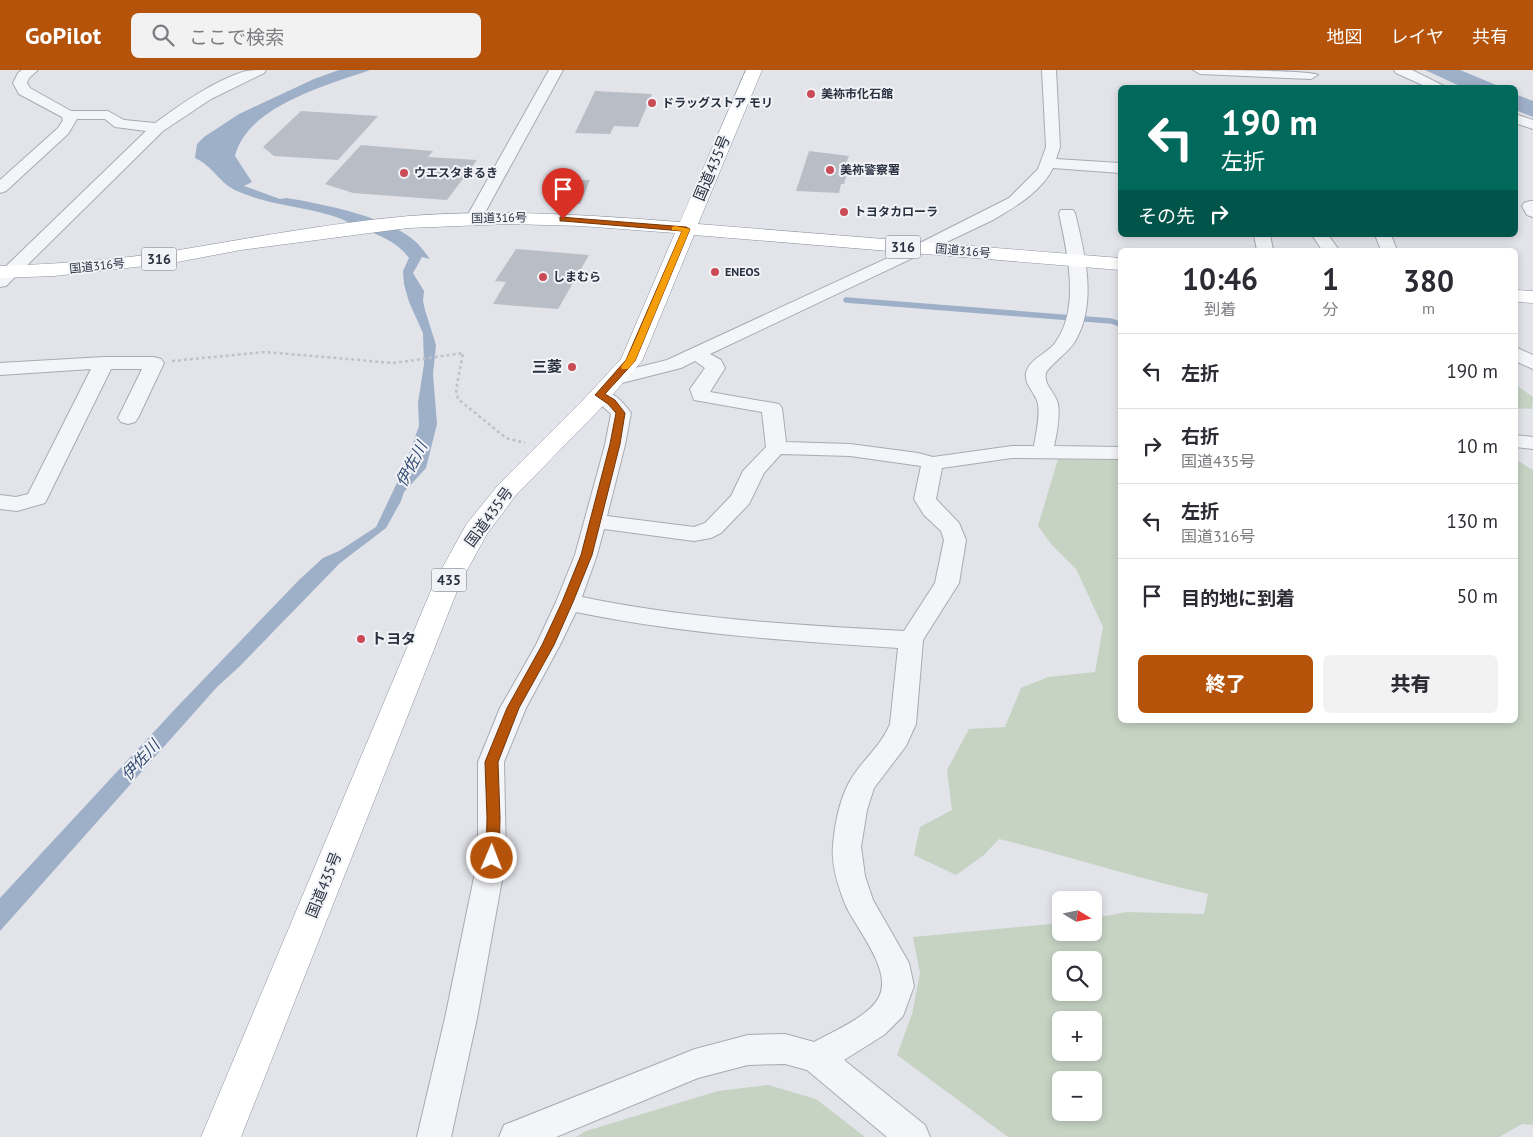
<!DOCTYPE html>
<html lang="ja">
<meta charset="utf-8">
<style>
:root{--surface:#fff;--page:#f2f2f3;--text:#2b2b33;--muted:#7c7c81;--line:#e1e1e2;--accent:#b45309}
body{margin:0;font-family:"PT Sans","Noto Sans JP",sans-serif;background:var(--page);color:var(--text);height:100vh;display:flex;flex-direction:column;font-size:19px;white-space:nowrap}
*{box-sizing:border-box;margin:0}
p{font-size:16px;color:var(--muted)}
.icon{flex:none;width:28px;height:28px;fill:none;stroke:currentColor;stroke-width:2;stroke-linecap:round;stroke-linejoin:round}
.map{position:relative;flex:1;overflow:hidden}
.side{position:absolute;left:1118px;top:178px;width:400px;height:475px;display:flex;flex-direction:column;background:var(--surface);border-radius:8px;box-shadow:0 2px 8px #0003}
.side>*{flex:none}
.banner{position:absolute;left:1118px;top:15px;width:400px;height:152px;border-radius:8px;box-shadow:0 2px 8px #0003;background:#00695c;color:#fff;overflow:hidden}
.needle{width:32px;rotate:100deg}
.tools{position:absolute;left:1052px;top:821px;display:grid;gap:10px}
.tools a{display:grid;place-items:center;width:50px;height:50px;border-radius:8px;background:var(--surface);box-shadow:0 2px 8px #0003;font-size:25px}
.pin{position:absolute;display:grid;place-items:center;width:42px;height:42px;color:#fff;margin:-51px -21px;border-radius:50% 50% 50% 0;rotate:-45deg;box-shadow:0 0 5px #0007}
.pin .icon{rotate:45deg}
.me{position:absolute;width:55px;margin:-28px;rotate:1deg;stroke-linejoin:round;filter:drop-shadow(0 0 4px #0008)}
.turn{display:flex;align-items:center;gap:18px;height:105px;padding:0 20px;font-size:22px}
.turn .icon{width:65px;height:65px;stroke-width:2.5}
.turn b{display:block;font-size:35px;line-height:42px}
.then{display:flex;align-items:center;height:48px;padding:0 20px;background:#0003;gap:10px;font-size:19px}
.eta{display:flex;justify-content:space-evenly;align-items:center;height:85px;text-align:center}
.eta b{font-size:30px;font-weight:800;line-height:35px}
.primary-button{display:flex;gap:10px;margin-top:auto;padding:10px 20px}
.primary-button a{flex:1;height:58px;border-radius:8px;background:var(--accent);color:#fff;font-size:20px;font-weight:800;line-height:58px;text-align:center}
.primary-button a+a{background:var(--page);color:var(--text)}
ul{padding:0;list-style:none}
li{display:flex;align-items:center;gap:15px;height:75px;padding:0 20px;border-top:1px solid var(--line)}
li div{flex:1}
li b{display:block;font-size:19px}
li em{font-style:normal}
header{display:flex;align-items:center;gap:30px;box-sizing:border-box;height:70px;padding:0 25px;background:var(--accent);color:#fff}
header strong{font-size:24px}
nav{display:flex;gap:28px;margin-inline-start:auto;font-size:18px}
.search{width:350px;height:45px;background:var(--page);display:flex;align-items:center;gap:12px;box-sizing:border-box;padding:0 18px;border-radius:8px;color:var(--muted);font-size:19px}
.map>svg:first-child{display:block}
.green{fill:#c6d3c3;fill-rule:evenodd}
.water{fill:#9eafc8}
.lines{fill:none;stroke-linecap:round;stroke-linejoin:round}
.stream{stroke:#9eafc8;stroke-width:5.5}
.building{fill:#b9bdc6}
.minor-casing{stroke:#a7abb4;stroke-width:2}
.highway-casing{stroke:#8991a0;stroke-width:1}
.path{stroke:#bfc2c8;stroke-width:2.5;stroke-dasharray:3 3;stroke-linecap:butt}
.minor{fill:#f4f5f8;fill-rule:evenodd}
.highway{fill:#fff;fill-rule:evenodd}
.route{fill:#b45309;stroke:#753606}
.slow{fill:#f59e0b}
.poi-dot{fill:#ca4b55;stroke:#f1f3f7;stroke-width:2}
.labels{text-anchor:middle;stroke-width:4;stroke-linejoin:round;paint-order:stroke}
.far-poi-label{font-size:12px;font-weight:bold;fill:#2a3141;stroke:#f1f3f7;text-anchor:start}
.far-street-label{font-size:12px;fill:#2a3141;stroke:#f1f3f7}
.shield{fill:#f1f3f7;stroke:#666b78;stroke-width:1}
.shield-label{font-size:14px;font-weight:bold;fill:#2a3141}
.street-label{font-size:15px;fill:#2a3141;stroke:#f1f3f7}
.poi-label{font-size:15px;font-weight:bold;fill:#2a3141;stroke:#f1f3f7;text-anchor:end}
.water-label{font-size:16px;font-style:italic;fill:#364d74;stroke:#f1f3f7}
</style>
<header>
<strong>GoPilot</strong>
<div class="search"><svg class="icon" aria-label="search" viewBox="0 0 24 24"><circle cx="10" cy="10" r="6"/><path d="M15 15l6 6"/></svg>ここで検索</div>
<nav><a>地図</a><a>レイヤ</a><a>共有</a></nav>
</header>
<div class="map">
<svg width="1533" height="1067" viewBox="0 0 1533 1067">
<rect width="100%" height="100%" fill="#e2e4ea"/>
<path class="green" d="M1515,314L1533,327L1532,339L1515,338Z
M1058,389L1120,390V650H1515V389L1533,400V1055L1522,1054L1499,1067H1008L897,985L912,944L920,903L913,867L1061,853V862H1094V848L1127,842L1204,844L1208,824C1138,809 1070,786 999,769L984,785L956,805L914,785L920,757L952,740L947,700L969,659L1005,657L1021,618L1048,607L1095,602L1103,557L1076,499L1051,474L1038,456ZM1061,890H1094V922H1061ZM1061,950H1094V982H1061ZM1061,1010H1094V1042H1061Z
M768,1015L816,1029L865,1067H576L586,1061L718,1021Z"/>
<path class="water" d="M339,0H370C328,15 247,36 235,86L252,112L244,116L280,129L287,128C322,134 392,147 418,174C422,178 426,184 430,189L422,187L413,203L424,221L423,231L425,240L436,275L433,304L437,354L426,398L404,422L401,431L386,458L340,493L239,597L217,617L0,861V828L176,638L300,509L323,488L339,481L376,457L404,398L419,356L418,333L424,294L423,263L409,232L404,214L403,201L409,188C399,174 385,168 369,161C357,156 345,150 333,146C301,136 268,135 237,121C220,114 212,95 195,88L197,74L204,67L239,44L314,9Z
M1425,0H1460L1501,17H1462Z
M1515,24L1533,31V47L1515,40Z"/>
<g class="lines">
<path class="stream" d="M846,230L1111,251L1120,254"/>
</g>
<path class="building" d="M595,21L652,24L638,57L614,56L610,64L575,63Z
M301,41L378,46L338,90L274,86L263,77Z
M361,75L433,81L428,87L477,90L447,130L353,123L325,114Z
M809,81L849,86L846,93H850L844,114H841L839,123L796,121Z
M566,110H590L580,134L556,133Z
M516,179L589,185L558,239L493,234L506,212L495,211Z"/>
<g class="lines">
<defs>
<path id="minor" d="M22,0H38L29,8L27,13L30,18L71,41H108L124,50L155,53C181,34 215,10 246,1C252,0 260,0 266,0L264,3L211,29L163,61L6,216L0,217V202L146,61L115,57L105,49H77L68,64L6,121L0,123V110L58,58L63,50L62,47L19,24L13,13L18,3Z
M549,0H563L482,148L480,151H468L466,148Z
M1042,0H1056L1060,77L1056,89L1120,93V103L1053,98C1041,122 1015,137 993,150L710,284L721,290L725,298L710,322L779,334L782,338L786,372L850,374L918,383L933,387L1012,376H1034C1036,363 1040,348 1038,334C1036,323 1024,315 1026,303C1030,288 1047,284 1055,273C1081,238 1067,182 1059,143L1061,140H1073L1075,143C1085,184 1098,235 1074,273C1068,282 1047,298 1046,303C1043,315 1056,323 1058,334C1060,348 1057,363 1054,376L1120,377V389L1012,388L942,398L936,429L959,453L966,470L959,513L923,570L916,654L906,676L874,718L867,740L861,777L865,806L873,830L909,893L914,916L903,946L884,965L844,990L925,1055L930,1067H887L807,1000L785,994L748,995L698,1008L556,1067H499L504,1055L695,979L748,965L785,964L814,972C832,962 870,946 879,927C893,900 856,859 845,834C838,816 831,795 833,775C835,753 840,725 853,706C865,688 882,674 890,654L898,578C790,571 682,564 576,542L560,575L526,638L504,692L506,788L477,948L451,1067H417L445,948L478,788V692L500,638L536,575L556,532L575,485L605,375L611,344L590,325L593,321C609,317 622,330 631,343L625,375L607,446L694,457L705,453L731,426L743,401L766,377L762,342L694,330L690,319L705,298L695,291L681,298L614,315L607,313L604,309L607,305L667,290L918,174L1009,128L1038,99L1046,77ZM781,384L850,386L921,396L914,429L924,445L941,461L944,470L935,513L904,561C796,555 688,549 582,527L597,485L604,459L694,471L711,468L721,463L749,434L764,403Z
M1193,0C1211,0 1311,0 1318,5L1311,9L1200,4Z
M1394,0H1412L1448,18H1429L1396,3Z
M1515,44L1533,50V59L1515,53Z
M1530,131H1533V147L1527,145L1522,136L1524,133Z
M1254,165H1270L1273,180H1257Z
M1312,165H1328L1339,180H1322Z
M1375,165H1391L1397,180H1381Z
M1515,277L1533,285V299L1515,291Z
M104,287H154L161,289L164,293L138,348L135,352L128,354L121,352L118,348L142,299H111L45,433L17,441L0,439V425L16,427L28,424L91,299L0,305V293Z
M1515,365L1533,367V379L1515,377Z"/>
<path id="highway" d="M746,0H762L698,154L1120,188V200L694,165L642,291L600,339L516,425L487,464L461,511L241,1067H201L435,511L466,455L498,415L584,329L621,289L675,163L581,156L509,154L408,158L241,180L172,193L54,206L0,208V196C58,194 116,190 173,181C251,168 330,153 409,146C499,139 590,145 680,152Z
M1515,220L1533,221V233L1515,232Z"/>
</defs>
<use href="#minor" class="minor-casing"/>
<use href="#highway" class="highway-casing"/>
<path class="path" d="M172,291L265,282L394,293L463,283L456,320L458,329L506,368L525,373"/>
<use href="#minor" class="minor"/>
<use href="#highway" class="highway"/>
</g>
<path class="route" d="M560,147L686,157L690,159L635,291L605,324L615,330L625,343L620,374L592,485L573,532L554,575L519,638L498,692L500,748L499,788L497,792L492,793L488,792L486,788L487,748L485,692L507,638L542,575L562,532L581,485L610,374L616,343L608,334L595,325L626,290L682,161L563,151H560Z"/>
<path class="slow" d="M675,156L690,159L635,291L628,299H622L621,297L626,290L634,273L682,161L672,160V157Z"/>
<g class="poi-dot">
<circle cx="811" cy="24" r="5"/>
<circle cx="652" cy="33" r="5"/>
<circle cx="830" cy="100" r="5"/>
<circle cx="404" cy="103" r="5"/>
<circle cx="844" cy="142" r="5"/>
<circle cx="715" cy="202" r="5"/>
<circle cx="543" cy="207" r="5"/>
<circle cx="572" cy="297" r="5"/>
<circle cx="361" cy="569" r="5"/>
</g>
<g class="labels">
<g class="far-poi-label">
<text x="821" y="28">美袮市化石館</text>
<text x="662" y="37">ドラッグストア モリ</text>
<text x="840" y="104">美祢警察署</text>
<text x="414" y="107">ウエスタまるき</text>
<text x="854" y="146">トヨタカローラ</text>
<text x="725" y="206">ENEOS</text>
<text x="553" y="211">しまむら</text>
</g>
<g class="far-street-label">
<text transform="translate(499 148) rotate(-1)" y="4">国道316号</text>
<text transform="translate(963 181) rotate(5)" y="4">国道316号</text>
<text transform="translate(97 196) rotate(-6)" y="4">国道316号</text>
</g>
<g class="shield">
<rect x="885.5" y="165.5" width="35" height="23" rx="4"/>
<rect x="141.5" y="177.5" width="35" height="23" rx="4"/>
<rect x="431.5" y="498.5" width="35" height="23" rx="4"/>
</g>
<g class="shield-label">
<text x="903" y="182">316</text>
<text x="159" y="194">316</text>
<text x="449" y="515">435</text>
</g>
<g class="street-label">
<text transform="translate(712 98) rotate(-67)" y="5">国道435号</text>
<text transform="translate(489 447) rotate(-54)" y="5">国道435号</text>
<text transform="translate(324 815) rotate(-68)" y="5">国道435号</text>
</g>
<g class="poi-label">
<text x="562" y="302">三菱</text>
<text x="371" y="574" text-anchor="start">トヨタ</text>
</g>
<g class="water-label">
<text transform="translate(411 394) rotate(-62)" y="6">伊佐川</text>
<text transform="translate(140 690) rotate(-48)" y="6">伊佐川</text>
</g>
</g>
</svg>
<div class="tools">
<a><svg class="needle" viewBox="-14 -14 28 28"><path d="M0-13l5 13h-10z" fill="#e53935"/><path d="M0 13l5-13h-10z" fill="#7c7c81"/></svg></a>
<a><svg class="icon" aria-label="search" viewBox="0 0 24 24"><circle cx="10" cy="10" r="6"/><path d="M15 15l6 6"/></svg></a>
<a>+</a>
<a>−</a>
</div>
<div class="pin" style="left:563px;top:149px;background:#d93025"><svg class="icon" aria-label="arrive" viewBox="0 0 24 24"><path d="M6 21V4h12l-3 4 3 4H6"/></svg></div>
<svg class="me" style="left:492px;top:788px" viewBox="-20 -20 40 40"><circle r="17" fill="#b45309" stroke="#fff" stroke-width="3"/><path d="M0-11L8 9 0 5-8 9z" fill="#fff"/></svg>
<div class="banner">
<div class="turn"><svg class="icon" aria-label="left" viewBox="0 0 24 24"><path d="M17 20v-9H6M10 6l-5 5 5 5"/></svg><div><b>190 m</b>左折</div></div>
<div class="then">その先<svg class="icon" aria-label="right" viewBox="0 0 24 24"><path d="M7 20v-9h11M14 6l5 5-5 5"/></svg></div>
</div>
<section class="side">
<div class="eta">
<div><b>10:46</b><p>到着</p></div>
<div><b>1</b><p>分</p></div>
<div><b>380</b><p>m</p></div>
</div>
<ul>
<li><svg class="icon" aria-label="left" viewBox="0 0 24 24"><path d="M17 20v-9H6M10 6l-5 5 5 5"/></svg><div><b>左折</b></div><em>190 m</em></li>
<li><svg class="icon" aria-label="right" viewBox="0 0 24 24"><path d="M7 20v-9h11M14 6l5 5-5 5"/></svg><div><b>右折</b><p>国道435号</p></div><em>10 m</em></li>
<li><svg class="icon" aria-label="left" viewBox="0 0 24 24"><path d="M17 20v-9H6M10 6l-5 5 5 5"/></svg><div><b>左折</b><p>国道316号</p></div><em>130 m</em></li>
<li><svg class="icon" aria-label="arrive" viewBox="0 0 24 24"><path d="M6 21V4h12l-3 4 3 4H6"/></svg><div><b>目的地に到着</b></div><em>50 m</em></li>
</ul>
<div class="primary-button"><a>終了</a><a>共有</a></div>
</section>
</div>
